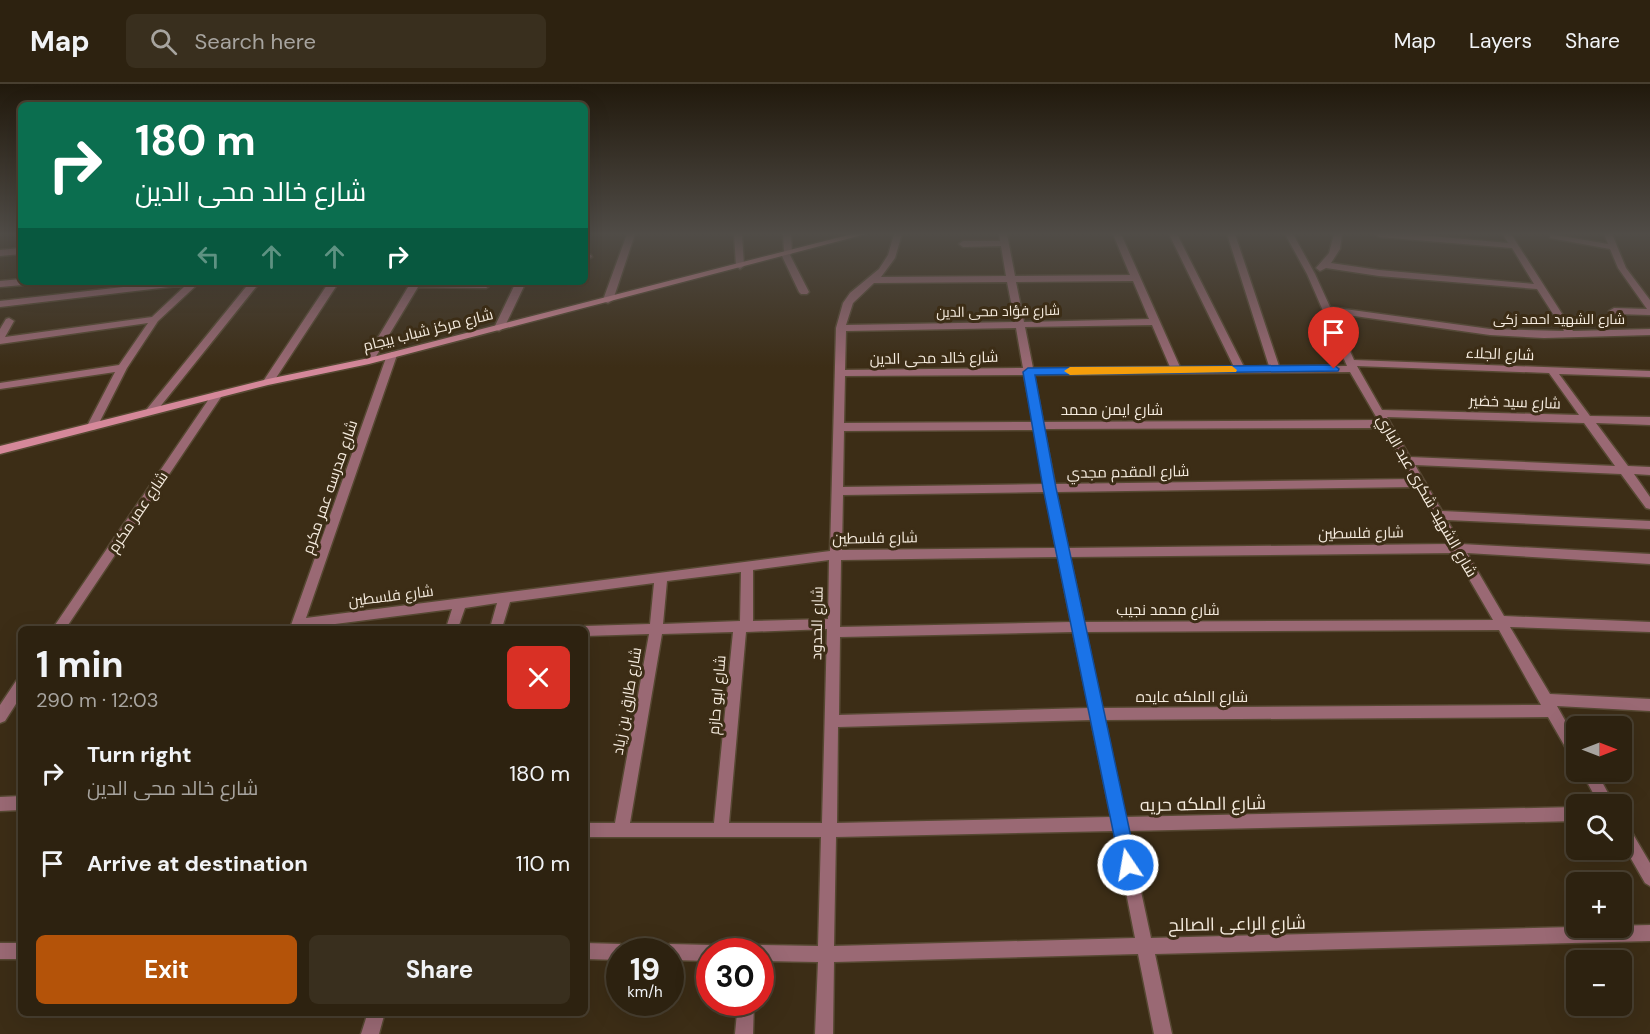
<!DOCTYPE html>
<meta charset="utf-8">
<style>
:root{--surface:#2d2210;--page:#392f1e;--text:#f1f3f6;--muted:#a7a49f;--line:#483f30;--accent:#b45309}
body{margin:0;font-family:"DM Sans",Cairo,sans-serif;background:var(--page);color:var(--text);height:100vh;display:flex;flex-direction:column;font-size:22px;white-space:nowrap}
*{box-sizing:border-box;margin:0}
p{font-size:20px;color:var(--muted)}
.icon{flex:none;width:33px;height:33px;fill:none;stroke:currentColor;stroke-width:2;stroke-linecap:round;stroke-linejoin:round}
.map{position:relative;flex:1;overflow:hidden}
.side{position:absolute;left:18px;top:542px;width:570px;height:390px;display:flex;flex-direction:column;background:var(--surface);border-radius:9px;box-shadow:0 6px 24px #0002,0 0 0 2px var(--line)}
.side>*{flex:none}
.banner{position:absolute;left:18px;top:18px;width:570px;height:183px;border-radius:9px;box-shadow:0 6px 24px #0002,0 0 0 2px var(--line);background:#0b6e4f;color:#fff;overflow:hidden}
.needle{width:39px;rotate:90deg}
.buttons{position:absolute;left:1566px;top:632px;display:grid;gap:12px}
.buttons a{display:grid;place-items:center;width:66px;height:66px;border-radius:9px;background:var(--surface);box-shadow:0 6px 24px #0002,0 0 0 2px var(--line);font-size:30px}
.speed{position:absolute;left:606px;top:854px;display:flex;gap:12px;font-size:30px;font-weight:700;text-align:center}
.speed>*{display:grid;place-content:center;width:78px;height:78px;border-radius:50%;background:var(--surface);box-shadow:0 6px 24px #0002,0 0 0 2px var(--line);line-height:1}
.speed small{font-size:15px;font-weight:400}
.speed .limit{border:9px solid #d22;background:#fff;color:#111}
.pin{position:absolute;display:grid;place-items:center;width:51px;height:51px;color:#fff;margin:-62px -26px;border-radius:50% 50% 50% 0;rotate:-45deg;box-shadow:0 0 6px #0007}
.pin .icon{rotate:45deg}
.me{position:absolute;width:66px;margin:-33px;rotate:348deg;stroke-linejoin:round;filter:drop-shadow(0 0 4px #0008)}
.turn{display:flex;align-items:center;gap:21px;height:126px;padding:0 18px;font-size:27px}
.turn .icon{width:78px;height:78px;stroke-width:2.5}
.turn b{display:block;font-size:42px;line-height:51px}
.lanes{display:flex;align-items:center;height:57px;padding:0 18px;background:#0003;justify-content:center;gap:30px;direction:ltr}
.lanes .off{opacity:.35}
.round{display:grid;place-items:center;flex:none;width:63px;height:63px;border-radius:9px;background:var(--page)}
.head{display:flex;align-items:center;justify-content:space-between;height:102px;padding:0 18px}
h1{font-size:36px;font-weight:700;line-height:45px}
.action{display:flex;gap:12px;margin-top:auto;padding:12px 18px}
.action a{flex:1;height:69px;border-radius:9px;background:var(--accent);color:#fff;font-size:24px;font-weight:700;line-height:69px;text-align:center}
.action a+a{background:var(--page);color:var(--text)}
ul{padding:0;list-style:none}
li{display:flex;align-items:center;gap:18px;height:90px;padding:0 18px}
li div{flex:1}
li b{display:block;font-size:22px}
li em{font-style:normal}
header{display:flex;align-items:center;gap:36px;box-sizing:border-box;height:84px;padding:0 30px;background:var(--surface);border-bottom:2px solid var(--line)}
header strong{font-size:28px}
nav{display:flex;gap:33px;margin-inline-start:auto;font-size:21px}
.search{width:420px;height:54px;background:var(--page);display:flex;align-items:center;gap:15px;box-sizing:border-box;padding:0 21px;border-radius:9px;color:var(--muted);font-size:22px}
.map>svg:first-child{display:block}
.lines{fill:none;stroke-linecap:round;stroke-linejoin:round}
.street-casing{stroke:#564832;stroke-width:3}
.secondary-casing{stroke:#564832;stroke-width:3}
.street{fill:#9a6974;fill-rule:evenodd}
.secondary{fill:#d5889a;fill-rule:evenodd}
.route{fill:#1a73e8;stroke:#114b97;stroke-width:1.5}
.slow{fill:#f59e0b}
.labels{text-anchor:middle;stroke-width:6;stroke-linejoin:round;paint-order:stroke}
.far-street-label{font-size:14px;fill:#f5ebde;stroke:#3c2d16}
.street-label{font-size:15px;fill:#f5ebde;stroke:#3c2d16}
.near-street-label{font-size:18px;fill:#f5ebde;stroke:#3c2d16}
</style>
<header>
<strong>Map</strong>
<div class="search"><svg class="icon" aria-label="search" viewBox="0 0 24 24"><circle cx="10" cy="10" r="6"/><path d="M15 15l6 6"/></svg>Search here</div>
<nav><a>Map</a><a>Layers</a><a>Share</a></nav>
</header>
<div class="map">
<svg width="1650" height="950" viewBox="0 0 1650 950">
<rect width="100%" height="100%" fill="#3c2d16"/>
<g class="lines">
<defs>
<path id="street" d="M627,150H635L613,216L608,219L605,218L603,216Z
M734,150H742L744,182L740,185L736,182Z
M783,150H791L792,169L790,171L809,208L807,210H801L799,208L781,170L784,168Z
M894,150H902L895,174L881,193L1006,192L1001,162L963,163L959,160L963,157H1000L999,150H1007L1015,192L1130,191L1113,150H1121L1180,283H1234L1169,150H1177L1244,283L1269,282L1227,150H1235L1279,282H1347L1307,190L1285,150H1293L1315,190L1330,223L1490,245L1564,247L1537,205L1379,192L1326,184L1320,187L1316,184L1329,169L1334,150H1342L1340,165L1331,179L1379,186L1534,200L1512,164L1379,153L1375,150H1409L1508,159L1503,150H1511L1573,247L1650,245V251L1544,254L1490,251L1333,229L1354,276L1650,287V293L1559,290L1590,332L1650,333V341L1596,339L1628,382L1650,383V391L1634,390L1650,413V425L1646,424L1621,390L1415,381L1442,427L1650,437V445L1447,436L1461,460L1650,470V480L1467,469L1504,532L1650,538V548L1510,543L1550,610L1650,615V627L1557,622L1576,656V674L1571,673L1548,633L1105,636L1125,733L1576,723V737L1128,747L1151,854L1650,841V857L1155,870L1172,950H1154L1138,870L834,878L833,950H815L818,878L760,877V867H753L754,863L760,861L818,862L821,753H585V739H615L649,550L585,552V544H580L585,542L650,540L654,499L510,518L502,544H490L497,519L465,524L458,544H446L452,525L304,544H290L387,271L392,268L397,271L306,534L830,467L836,244L843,219L850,209L879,185L888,171ZM1133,197L1149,235L1024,238L1016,198ZM1007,198L1015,238L846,241L853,219L874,199ZM1152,241L1170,283L1033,284L1025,243ZM1016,244L1023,284L845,286L846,247ZM1357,282L1549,289L1579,331L1382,326ZM1350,288L1378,336L1043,338L1034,291ZM1024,291L1033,338L844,339L845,292ZM1387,333L1584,339L1615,382L1410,373ZM1382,344L1412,395L1055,400L1044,345ZM1034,346L1044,400L843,403L844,347ZM1416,403L1449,460L1068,464L1056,408ZM1045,408L1056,464L842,466L843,411ZM1454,469L1493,536L1084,538L1070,473ZM1058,473L1071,538L840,543L841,476ZM829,476L828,535L753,537V486ZM741,488L740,537L663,540L667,497ZM827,545L822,739H729L746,548ZM1499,546L1541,621L1102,624L1086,548ZM733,548L714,739H630L662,550ZM1073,548L1089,624L839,631L840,553ZM1091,636L1111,733L837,739L838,643ZM1114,747L1135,854L834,862L836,753Z
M1550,150L1608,160L1604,150H1612L1626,184L1650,216V231L1614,230L1609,227L1614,224L1647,225L1618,184L1610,165L1550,154Z
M21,164V170L0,172V166Z
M585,170L591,171L592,173L585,176Z
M21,195V198H28L23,201L0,203V197Z
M167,198H200L158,237L127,284L96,345L92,346L87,342L115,288L0,305V299L119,281L148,239L0,260V245L6,235L9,234L14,237L5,253L152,233L186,201L0,223V217Z
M250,198H260L155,329H147L146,327L147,325Z
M329,198H339L272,300H264V296Z
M411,198H486L491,201L486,204L418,203L372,279H366L364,277Z
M516,198H526L504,244L499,247L496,246L494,244Z
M217,308L222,311L221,313L66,544H53L213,309Z
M21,595V612L5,637L0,639V621L16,597Z
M1581,687H1596L1614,720H1599Z
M21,712V726L0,727V713Z
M1622,738L1627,740L1650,779V802L1645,799L1622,759Z
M0,859H21V875H0Z
M585,859L620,860L626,862L628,867H620V876L585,875Z
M670,860L710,861L716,863L717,867H710V877L670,876V867H662L664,862Z
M738,918H754L753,950H735Z
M368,928H385L379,950H361Z"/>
<path id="secondary" d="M852,150H866L369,280L268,301L0,370V362L268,295L369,274Z"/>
</defs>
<use href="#street" class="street-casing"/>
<use href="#secondary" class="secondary-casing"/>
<use href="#street" class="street"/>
<use href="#secondary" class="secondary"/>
</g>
<linearGradient id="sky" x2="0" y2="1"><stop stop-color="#21190c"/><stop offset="0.53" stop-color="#504c47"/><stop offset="1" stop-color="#504c47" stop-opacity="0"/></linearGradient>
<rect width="1650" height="283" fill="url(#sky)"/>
<path class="route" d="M1334,281L1339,285L1338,287L1035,291L1056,404L1137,781L1135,787L1128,790L1122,787L1120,781L1043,404L1023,288L1028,284Z"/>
<path class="slow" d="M1232,282L1237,286L1236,288L1070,291L1064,287L1070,283Z"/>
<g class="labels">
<g class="far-street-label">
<text transform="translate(998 227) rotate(-1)" y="5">شارع فؤاد محى الدين</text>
<text x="1559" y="240">شارع الشهيد احمد زكى</text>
</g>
<g class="street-label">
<text transform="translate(428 246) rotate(-14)" y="5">شارع مركز شباب بيجام</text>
<text transform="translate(1500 270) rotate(2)" y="5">شارع الجلاء</text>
<text transform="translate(934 274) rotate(-1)" y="5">شارع خالد محى الدين</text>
<text transform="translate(1515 318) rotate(2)" y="5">شارع سيد خضير</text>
<text x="1112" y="331">شارع ايمن محمد</text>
<text transform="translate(1128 388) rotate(-1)" y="5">شارع المقدم مجدي</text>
<text transform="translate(330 403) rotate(-71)" y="5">شارع مدرسه عمر مكرم</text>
<text transform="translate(1427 412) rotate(60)" y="5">شارع الشهيد شكرى عبد الباري</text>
<text transform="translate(138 428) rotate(-56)" y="5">شارع عمر مكرم</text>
<text transform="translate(1361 449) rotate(-1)" y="5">شارع فلسطين</text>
<text transform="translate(875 454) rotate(-1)" y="5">شارع فلسطين</text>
<text transform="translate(391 512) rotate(-7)" y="5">شارع فلسطين</text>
<text x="1168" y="531">شارع محمد نجيب</text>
<text transform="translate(817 539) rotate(-89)" y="5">شارع الحدود</text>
<text transform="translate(717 611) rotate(-85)" y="5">شارع ابو حازم</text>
<text x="1192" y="618">شارع الملكه عايده</text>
<text transform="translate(627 617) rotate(-80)" y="5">شارع طارق بن زياد</text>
</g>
<g class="near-street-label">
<text transform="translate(1203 720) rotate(-1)" y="6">شارع الملكه حريه</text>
<text transform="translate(1237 840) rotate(-1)" y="6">شارع الراعى الصالح</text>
</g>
</g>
</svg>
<div class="buttons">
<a><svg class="needle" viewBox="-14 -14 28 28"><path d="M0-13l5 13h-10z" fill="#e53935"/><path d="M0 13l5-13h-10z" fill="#a7a49f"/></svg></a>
<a><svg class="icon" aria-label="search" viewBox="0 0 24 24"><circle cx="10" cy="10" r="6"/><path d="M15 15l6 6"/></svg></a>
<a>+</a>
<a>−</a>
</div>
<div class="speed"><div>19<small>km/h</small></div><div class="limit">30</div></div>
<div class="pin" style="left:1334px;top:285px;background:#d93025"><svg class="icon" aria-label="arrive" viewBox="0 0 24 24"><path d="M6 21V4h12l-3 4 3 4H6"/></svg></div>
<svg class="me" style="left:1128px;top:781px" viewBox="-20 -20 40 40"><circle r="17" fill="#1a73e8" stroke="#fff" stroke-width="3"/><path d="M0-11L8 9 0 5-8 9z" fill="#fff"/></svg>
<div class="banner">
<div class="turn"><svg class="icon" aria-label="right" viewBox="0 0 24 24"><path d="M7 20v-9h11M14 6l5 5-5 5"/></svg><div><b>180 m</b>شارع خالد محى الدين</div></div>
<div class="lanes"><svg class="icon off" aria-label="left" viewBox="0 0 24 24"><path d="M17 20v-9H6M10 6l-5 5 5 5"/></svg><svg class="icon off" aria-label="ahead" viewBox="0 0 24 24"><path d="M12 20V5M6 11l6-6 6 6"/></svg><svg class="icon off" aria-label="ahead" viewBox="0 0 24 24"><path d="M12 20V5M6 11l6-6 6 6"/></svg><svg class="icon" aria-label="right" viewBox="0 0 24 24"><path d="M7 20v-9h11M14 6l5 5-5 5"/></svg></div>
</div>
<section class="side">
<div class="head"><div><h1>1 min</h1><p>290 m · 12:03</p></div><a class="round" style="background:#d93025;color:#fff"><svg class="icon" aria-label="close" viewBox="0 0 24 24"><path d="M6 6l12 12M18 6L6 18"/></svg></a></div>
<ul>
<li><svg class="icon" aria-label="right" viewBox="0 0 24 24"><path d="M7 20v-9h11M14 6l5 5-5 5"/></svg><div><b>Turn right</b><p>شارع خالد محى الدين</p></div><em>180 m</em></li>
<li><svg class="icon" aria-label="arrive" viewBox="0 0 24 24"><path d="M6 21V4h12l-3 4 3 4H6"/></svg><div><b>Arrive at destination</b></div><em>110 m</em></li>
</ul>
<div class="action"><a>Exit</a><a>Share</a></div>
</section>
</div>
